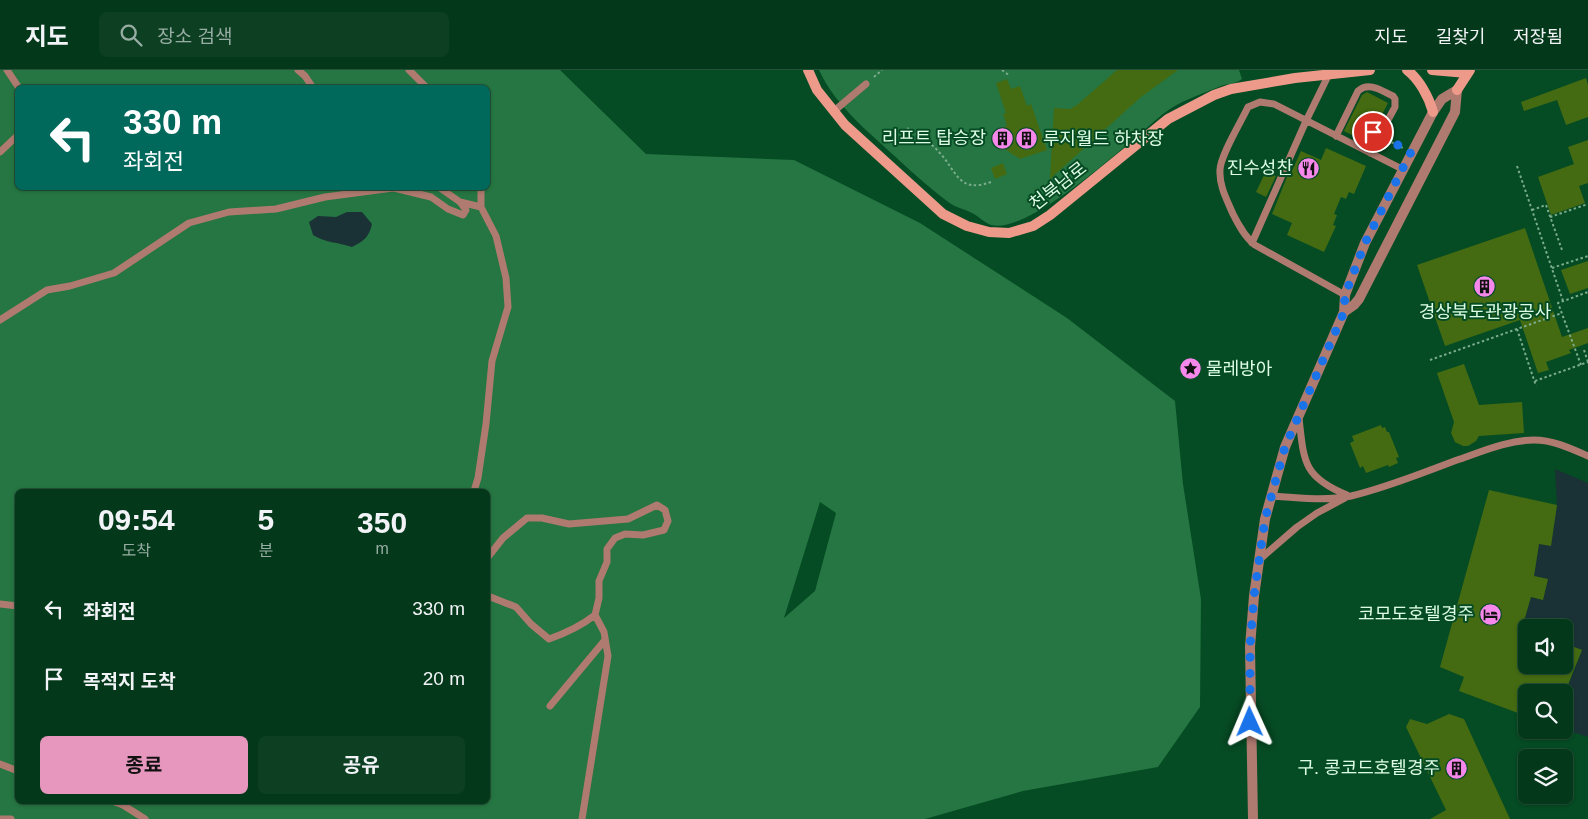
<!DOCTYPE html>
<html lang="ko">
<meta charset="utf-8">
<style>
:root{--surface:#04381a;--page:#0d3f23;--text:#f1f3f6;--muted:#97aca2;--line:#255239;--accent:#e797bd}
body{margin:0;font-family:Arial,"Noto Sans KR",sans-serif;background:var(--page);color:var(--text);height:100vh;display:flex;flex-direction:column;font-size:19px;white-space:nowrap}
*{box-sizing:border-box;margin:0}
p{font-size:16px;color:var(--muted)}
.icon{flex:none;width:28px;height:28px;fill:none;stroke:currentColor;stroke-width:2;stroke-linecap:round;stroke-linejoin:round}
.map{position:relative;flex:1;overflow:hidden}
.sheet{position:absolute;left:15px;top:419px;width:475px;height:315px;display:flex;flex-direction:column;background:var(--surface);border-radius:8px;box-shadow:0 1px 4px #0004,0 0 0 1px var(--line)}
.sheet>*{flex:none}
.guide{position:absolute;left:15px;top:15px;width:475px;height:105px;border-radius:8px;box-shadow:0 1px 4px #0004,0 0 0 1px var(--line);background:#00695c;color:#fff;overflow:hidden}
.controls{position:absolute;left:1518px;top:549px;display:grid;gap:10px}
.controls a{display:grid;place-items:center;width:55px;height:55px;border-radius:8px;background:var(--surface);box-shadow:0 1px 4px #0004,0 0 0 1px var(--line);font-size:25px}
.pin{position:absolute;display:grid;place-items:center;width:42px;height:42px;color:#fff;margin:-21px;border:2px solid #fff;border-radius:50%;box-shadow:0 1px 5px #0007}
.me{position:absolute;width:55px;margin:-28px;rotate:359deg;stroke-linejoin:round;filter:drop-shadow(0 0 4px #0008)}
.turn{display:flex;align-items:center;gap:18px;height:105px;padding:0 25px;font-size:22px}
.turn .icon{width:65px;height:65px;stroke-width:2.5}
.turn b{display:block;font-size:35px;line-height:42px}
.eta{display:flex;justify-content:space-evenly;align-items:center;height:85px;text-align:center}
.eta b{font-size:30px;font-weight:700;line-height:35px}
.action{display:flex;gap:10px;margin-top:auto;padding:10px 25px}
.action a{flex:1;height:58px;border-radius:8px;background:var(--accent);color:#111;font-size:20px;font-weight:700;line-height:58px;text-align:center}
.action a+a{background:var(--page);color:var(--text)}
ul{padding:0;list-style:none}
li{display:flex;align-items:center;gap:15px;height:70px;padding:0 25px}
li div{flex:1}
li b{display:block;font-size:19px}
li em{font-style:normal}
header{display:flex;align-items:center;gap:30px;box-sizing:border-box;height:70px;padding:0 25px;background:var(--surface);border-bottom:1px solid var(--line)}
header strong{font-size:24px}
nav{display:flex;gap:28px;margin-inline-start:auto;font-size:18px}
.search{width:350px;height:45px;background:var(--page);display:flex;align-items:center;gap:12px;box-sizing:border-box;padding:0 18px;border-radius:8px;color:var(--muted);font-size:19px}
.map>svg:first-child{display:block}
.green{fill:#257642;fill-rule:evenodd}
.water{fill:#1a3236}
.building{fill:#446b12}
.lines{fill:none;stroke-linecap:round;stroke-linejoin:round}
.path{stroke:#7bac8c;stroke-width:2;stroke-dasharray:2.5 2.5;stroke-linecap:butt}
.service{stroke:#af7a6f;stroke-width:7}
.tertiary{stroke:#af7a6f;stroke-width:10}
.secondary{stroke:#ee9a8a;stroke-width:10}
.route{stroke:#1a73e8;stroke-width:9;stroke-dasharray:0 16.2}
.labels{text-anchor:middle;stroke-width:4;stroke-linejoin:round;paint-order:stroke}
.poi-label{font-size:18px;fill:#ddfde4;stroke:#054b23;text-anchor:end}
.street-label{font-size:18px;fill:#ddfde4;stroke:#054b23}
</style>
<header>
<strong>지도</strong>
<div class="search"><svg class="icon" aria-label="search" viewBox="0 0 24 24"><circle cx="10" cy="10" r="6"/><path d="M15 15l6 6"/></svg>장소 검색</div>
<nav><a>지도</a><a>길찾기</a><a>저장됨</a></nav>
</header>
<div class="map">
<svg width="1588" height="749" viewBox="0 0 1588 749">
<rect width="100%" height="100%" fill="#054b23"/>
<path class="green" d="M0,0H560L646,84L794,90L920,153L1067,248L1175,331L1183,414L1201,529L1200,637L1158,697L1023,721L925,749H0ZM18,18H488V118H18ZM18,421H488V731H18ZM820,432L836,443L815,521L784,548Z
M819,0H1239L1242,9C1234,15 1229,13 1221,16C1202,24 1179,31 1163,44C1132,69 1031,165 991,155C985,153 978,146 972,143C965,139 957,138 951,134C933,121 915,105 899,90C870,63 836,37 819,0Z"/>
<path class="water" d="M347,142H362L372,154C369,167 364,171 352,177C338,172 325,173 313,165L309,152L318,146L336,147Z
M1555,399L1588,413V667L1564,659V626L1582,580L1564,573V558H1526V559L1522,558L1531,527L1543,530L1548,509L1534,506L1539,474L1551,475L1557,435Z"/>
<path class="building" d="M1117,0H1178L1141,27L1050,109L1054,38L1070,39L1077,35Z
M1586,8L1588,15V47L1566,55L1557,30L1524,41L1521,32Z
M1007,9L1011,19L1020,16L1027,36L1031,34L1047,80L1020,89L999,75L996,60L1007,56L1003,44L1006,43L996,13Z
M1367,22L1388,33L1367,73L1344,61L1362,25Z
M1588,70V113L1579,116L1585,133L1551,145L1538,107L1574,94L1568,77Z
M1326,78L1366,96L1354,124L1349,122L1346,129L1341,127L1334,144L1337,145L1333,155L1336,156L1324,182L1287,165L1292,153L1272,144L1289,102L1291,103L1301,81L1321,90Z
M1003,93L1007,104L995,109L991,98Z
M1266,101L1276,106L1266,127L1256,122Z
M1525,158L1562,267L1588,258V273L1569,280L1571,283L1546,292L1549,300L1538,303L1520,250L1445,276L1417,195Z
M1588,191V218L1570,224L1561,200Z
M1464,294L1479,335L1522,332L1524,363L1479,366L1476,371L1468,376H1463L1455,372L1451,363L1454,352L1437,303Z
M1381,355L1382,358L1385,357L1387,362H1389L1399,387L1396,388L1398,393L1389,397L1388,395L1366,403L1363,396L1360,398L1350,373L1354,371L1352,366Z
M1489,420L1557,435L1551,476L1539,474L1534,506L1548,509L1543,530L1531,527L1522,558L1526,559V595H1564V573L1582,580L1565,622H1526V646L1459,621L1464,607L1440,597Z
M1449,644L1464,649L1510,749H1430L1446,740L1406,657L1410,649L1427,654Z"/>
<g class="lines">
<path class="path" d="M1002,0L1010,6
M874,7L882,0
M907,58C918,65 930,72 939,82C957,101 958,124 991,112
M1387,70L1403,78
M1517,96L1563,231
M1532,140L1546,135L1562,180
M1550,147L1588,134
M1552,198L1588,186
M1517,259L1536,316
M1584,280L1588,292
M1430,290L1562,243
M1581,295L1558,233L1588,222
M1535,311L1588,292"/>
<path class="service" d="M7,0L19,18
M298,0L305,6L313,18
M409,0L427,18
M834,41L866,14
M1336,66L1358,21C1369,11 1382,21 1393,26L1395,29V37L1370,83
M0,82L18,65
M394,118L431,127L448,139L463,145L466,140L460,132
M440,118L460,132L481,137V118
M1252,173L1306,51L1329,4
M1345,225L1255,175C1245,167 1239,156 1233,144C1227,130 1219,116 1220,100C1220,86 1241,52 1248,37L1260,32L1274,34L1402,99
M0,250L47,220L70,216L114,203L189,153L229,142L276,139L325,127L393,118
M1299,348C1304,392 1303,407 1347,425
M474,421L478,408L486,354L492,291L508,237L506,208L496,166L481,137
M1271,426C1297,428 1326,431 1351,426C1389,417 1424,402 1460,389C1483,381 1509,370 1534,370C1553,370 1570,378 1588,386
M488,487L503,468L527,448H542L569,454L628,449L657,435L665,440L668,451L664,460L643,465L625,464L615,468L607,479V492L599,511V528L595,545
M1259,490L1297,457L1317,443L1345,428
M488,526L516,537L531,554L549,569C566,563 581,556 595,545L604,562L608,586L582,749
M0,534L18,536
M550,636L605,570
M0,694L18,701
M112,731L123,735L145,749
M0,749H11"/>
<path class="tertiary" d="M1253,749L1250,577L1254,526L1265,449L1285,377L1344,242L1345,225L1365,173L1433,42L1442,29L1457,20L1455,42L1359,229L1354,235L1344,242"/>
<path class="secondary" d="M808,0L817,20L845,55L943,144L967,156L989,162L1009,163L1033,156L1050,145L1168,49L1214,25L1231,19L1295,8L1370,0
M1407,0C1419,9 1429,27 1433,42
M1432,0L1467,3
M1457,20L1470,0"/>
</g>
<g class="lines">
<path class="route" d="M1250,652V577L1254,526L1265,449L1285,377L1344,242L1345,225L1365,173L1411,82L1373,62"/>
</g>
<defs>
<symbol id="building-disc" viewBox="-11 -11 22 22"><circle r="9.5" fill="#f788eb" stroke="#054b23"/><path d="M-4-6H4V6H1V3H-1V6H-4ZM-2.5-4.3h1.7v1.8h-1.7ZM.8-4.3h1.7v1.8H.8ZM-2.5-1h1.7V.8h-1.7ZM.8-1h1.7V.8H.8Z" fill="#111"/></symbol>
<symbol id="restaurant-disc" viewBox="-11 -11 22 22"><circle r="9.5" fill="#f788eb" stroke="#054b23"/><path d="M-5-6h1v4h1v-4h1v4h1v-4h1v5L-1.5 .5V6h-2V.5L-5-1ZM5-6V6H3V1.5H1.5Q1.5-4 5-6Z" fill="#111"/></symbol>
<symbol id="sight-disc" viewBox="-11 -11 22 22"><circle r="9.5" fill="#f788eb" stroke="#054b23"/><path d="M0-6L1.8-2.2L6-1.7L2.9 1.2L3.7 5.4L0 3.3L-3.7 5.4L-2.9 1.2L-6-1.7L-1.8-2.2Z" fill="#111"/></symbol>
<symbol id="hotel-disc" viewBox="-11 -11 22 22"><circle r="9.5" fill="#f788eb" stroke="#054b23"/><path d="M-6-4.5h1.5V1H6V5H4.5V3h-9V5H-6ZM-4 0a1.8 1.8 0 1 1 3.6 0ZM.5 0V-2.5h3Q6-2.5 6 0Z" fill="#111"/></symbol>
</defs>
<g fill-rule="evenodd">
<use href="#building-disc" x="990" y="56" width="25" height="25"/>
<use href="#building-disc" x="1014" y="56" width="25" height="25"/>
<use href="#restaurant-disc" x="1296" y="86" width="25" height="25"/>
<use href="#building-disc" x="1472" y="204" width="25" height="25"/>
<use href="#sight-disc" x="1178" y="286" width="25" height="25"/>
<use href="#hotel-disc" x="1478" y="532" width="25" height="25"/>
<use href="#building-disc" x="1444" y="686" width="25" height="25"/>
</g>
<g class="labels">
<g class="poi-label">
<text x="986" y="74">리프트 탑승장</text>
<text x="1043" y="75" text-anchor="start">루지월드 하차장</text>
<text x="1293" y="104">진수성찬</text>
<text x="1485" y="248" text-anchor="middle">경상북도관광공사</text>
<text x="1206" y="305" text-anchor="start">물레방아</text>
<text x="1474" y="550">코모도호텔경주</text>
<text x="1440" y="704">구. 콩코드호텔경주</text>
</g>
<g class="street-label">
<text transform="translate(1058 116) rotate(-38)" y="6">천북남로</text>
</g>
</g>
</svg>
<div class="controls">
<a><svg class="icon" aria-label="sound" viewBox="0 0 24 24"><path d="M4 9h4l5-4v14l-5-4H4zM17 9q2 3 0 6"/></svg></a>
<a><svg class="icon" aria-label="search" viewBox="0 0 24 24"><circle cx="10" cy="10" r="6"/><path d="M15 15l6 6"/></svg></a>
<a><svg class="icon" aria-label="layers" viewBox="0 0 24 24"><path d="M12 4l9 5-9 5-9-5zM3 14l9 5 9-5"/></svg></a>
</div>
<div class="pin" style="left:1373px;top:62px;background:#d93025"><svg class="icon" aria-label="arrive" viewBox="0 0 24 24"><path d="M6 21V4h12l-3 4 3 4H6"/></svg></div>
<svg class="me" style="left:1250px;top:652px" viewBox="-20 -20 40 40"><path d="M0-17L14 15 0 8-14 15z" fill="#1a73e8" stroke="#fff" stroke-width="4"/></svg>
<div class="guide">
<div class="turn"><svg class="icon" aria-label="left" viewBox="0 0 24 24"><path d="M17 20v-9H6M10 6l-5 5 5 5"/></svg><div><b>330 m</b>좌회전</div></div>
</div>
<section class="sheet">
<div class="eta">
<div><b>09:54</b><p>도착</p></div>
<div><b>5</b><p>분</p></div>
<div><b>350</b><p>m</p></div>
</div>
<ul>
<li><svg class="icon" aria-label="left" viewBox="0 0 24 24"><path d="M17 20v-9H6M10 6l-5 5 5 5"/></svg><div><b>좌회전</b></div><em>330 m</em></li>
<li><svg class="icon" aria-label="arrive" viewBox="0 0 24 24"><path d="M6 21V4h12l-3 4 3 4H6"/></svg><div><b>목적지 도착</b></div><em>20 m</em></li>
</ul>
<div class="action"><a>종료</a><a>공유</a></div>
</section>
</div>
